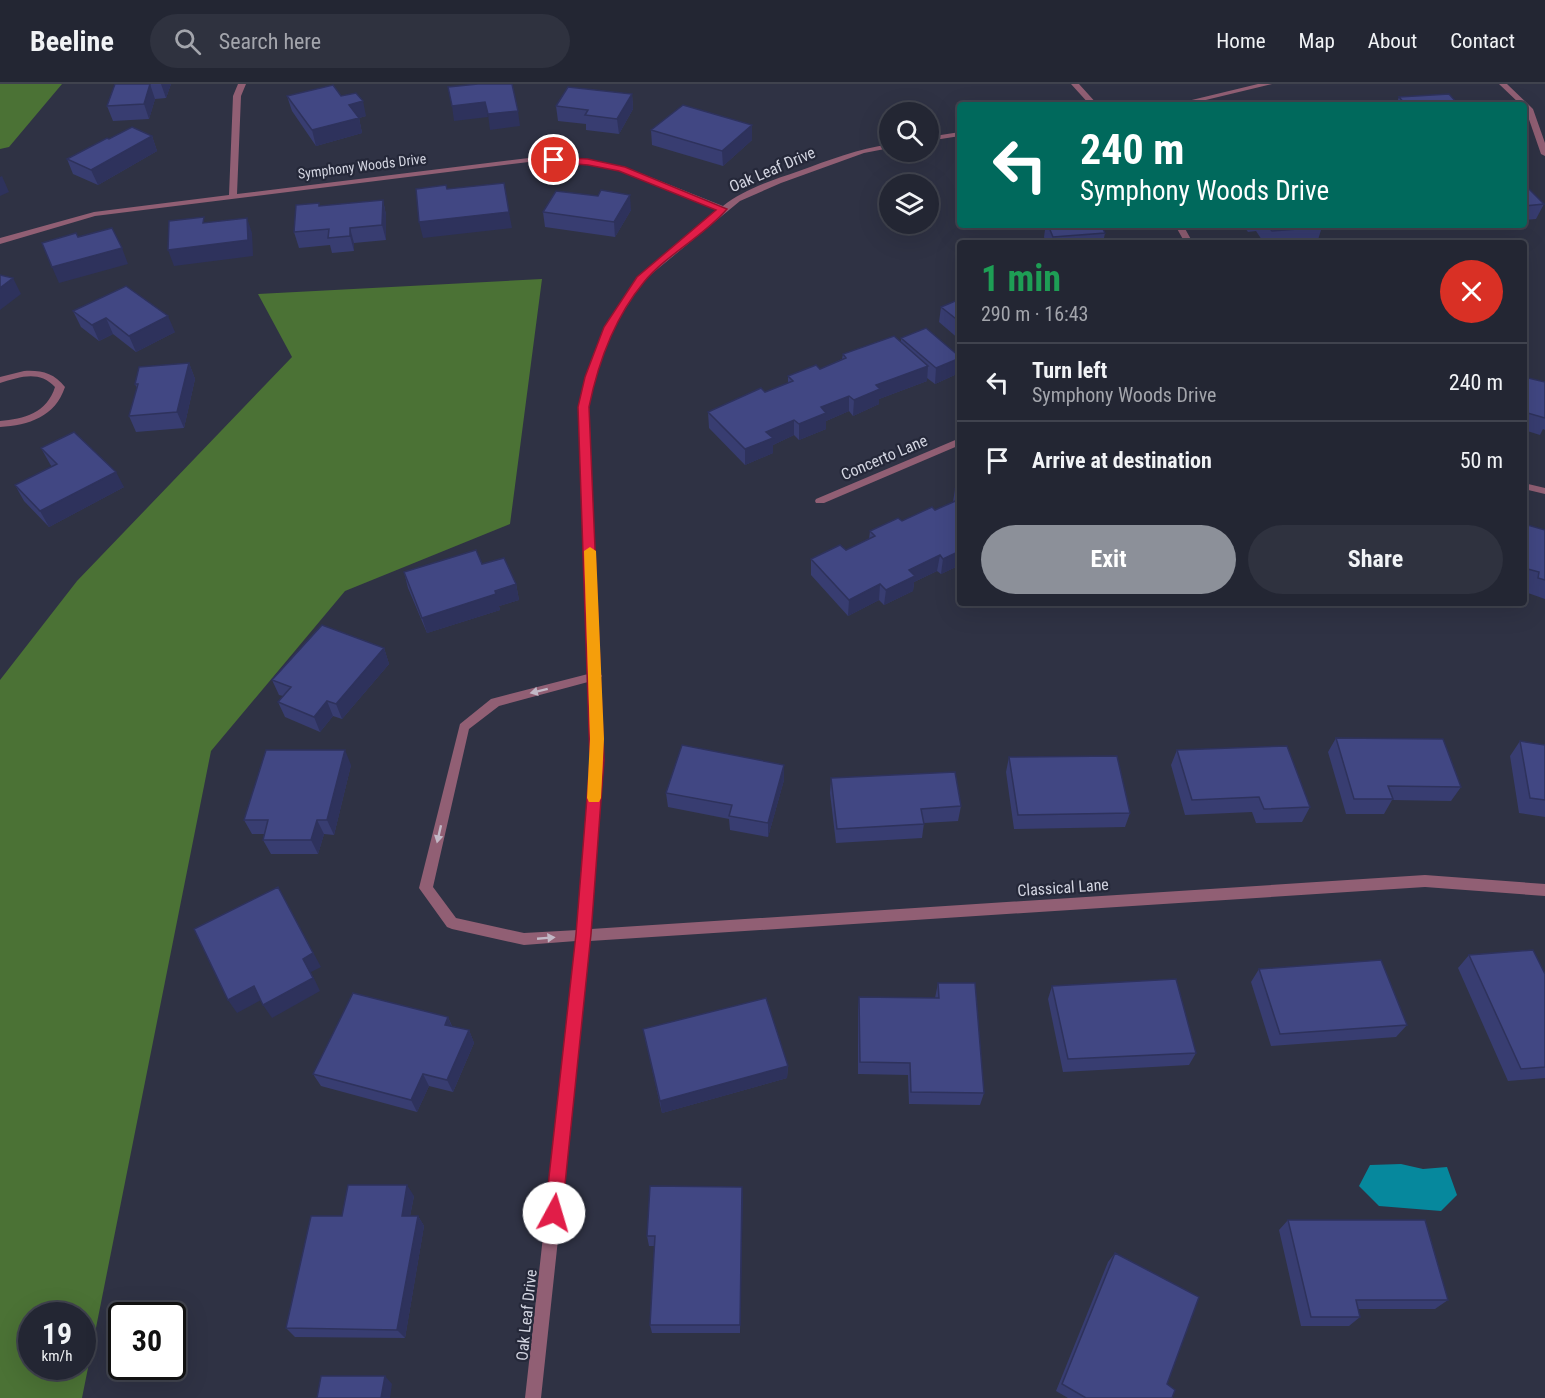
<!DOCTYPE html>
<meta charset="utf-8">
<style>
:root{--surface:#232633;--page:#2f323f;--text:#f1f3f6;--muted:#a3a5ac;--line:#40434e;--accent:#8c9099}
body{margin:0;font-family:"Roboto Condensed",sans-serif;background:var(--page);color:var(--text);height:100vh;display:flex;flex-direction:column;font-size:22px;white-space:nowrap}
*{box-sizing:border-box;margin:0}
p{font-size:20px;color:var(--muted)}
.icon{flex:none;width:33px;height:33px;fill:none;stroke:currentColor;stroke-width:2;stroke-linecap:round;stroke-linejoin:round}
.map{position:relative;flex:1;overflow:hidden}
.drawer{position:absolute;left:957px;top:156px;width:570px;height:366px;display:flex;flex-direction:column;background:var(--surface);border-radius:6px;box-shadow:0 6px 24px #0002,0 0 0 2px var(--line)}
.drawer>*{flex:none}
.guide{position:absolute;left:957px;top:18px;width:570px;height:126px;border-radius:6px;box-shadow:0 6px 24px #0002,0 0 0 2px var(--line);background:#00695c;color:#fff;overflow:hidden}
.fabs{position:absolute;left:879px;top:18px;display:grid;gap:12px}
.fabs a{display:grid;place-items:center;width:60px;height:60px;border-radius:50%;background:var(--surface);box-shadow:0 6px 24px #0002,0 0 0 2px var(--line);font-size:30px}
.speed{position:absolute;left:18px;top:1218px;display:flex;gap:12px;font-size:30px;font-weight:700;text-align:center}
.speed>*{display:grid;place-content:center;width:78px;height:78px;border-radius:50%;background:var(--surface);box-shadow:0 6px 24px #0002,0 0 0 2px var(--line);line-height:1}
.speed small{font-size:15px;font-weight:400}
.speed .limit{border:3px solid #111;border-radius:9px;background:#fff;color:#111}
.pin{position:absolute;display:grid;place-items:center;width:51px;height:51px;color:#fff;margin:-26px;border:3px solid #fff;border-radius:50%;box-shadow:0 2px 6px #0007}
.me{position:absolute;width:66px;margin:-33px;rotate:6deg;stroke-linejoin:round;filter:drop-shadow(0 0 4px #0008)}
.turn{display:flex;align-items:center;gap:21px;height:126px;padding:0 24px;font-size:27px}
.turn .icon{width:78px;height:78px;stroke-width:2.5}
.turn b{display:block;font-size:42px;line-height:51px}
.round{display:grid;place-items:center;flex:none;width:63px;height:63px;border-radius:32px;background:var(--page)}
.headline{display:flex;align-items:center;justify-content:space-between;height:102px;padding:0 24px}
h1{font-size:36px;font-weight:700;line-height:45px;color:#1e9e55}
.button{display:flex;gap:12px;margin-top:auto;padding:12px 24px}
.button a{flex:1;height:69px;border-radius:36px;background:var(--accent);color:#fff;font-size:24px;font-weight:700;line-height:69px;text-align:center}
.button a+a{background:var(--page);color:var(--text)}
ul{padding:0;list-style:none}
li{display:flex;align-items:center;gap:18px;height:78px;padding:0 24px;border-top:2px solid var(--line)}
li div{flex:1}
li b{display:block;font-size:22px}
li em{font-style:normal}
header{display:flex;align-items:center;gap:36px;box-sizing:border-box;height:84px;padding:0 30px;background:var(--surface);border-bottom:2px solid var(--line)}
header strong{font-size:28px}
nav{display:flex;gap:33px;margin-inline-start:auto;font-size:21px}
.search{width:420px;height:54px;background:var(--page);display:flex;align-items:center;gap:15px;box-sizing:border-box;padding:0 21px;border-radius:33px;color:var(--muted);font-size:22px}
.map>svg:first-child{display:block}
.forest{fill:#4b7235;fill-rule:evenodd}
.water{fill:#06889d}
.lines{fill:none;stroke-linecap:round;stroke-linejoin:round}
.service{fill:#915f74;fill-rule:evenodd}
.minor{fill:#915f74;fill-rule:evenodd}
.wall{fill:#383d71}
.shaded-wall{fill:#2e325c}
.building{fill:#414783;stroke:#2e325c;stroke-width:1.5}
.oneway{fill:#c2b8c6}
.route{fill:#e11d48;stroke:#92132f;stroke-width:1.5}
.slow{fill:#f59e0b}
.labels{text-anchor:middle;stroke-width:4.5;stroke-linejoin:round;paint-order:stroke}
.far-street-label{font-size:14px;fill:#d3d5e1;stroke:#252839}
.street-label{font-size:16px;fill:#d3d5e1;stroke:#252839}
</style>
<header>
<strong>Beeline</strong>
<div class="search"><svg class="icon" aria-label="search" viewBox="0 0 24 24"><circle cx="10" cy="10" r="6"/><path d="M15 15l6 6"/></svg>Search here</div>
<nav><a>Home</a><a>Map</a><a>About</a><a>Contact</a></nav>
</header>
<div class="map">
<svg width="1545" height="1314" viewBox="0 0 1545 1314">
<rect width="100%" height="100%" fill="#2f3244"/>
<path class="forest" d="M0,0H62L9,63L0,65Z
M542,195L510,440L345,507L211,667L82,1314H0V596L77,497L292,273L258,210ZM32,1232H82V1282H32Z"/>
<path class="water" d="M1401,1080L1423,1085L1447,1083L1457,1111L1441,1127L1379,1122L1359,1102L1370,1081Z"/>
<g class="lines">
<path class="service" d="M24,287C41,286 54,289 65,303C55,333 29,341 0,343V337C24,335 47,329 55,303C39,286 20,293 0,299V293Z"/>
<path class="minor" d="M238,0H246L241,12L237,110L537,73L588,76L625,83L723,122C744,105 773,96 799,87C829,76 858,65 890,60V64L864,69L781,99L740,117L643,197L614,243L595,293L589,323L600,589L602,592L600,595L603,676L591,845L1425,791L1545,800V812L1425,803L590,857L541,1314H525L576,857L524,861L452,845L447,843L419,804L460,640L491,615L588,590L579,323L585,293L604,243L637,193L718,126L620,87L588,80L537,77L95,132L0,160V154L94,128L229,111L233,12ZM588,598L591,676L578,846L524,849L456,834L433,803L469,645L499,622Z
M1071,0H1079L1098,21H1090Z
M1258,0H1272L1185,21H1171Z
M1499,0H1507L1533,25L1545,59V72L1541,70L1524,21H1521Z
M960,48V52L928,57V53Z
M1175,141H1183L1193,159H1185Z
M960,354V361L824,419H816L815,417L816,415Z
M1524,399L1545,404V410L1524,405Z"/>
</g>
<path class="wall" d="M115,0H171L166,14L155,15L149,35L113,37L107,22Z
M632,10L633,25L619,50L586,46V40L558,37L556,22Z
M287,12H341L366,32L359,34L362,49L316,62L292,27Z
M1399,13L1459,21H1396Z
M651,46L752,56L723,82L652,61Z
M152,52L157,67L98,101L73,90L67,75L109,55Z
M1524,100L1544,120L1536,135L1524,136Z
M383,116L386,131V156L354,159V167L332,169L330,161L299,164L294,148L319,119L320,122Z
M631,126L615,153L545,143L543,128Z
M1042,141H1101L1105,149L1103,159H1046L1044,153L1045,146Z
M1243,141H1321L1322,143L1317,159H1264L1256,147L1248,148Z
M960,215V256L939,238L941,223Z
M73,227L175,248L136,268L113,250L99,257L81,243Z
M901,254L959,289L935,300L927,294V297L879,315V320L853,332L849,327L826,337V345L799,356L794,351L773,361V369L745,381L709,344L708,328L765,308L788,299V292L820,285L842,275L843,270L901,258Z
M189,279L195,295L184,344L136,348L129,332L137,304L135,300Z
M1524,293L1545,298V346L1543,345L1540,351L1524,346Z
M41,364L124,403L49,443L24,417L15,401L52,383L50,380Z
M960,403V481L941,490L937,487L914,498L913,507L884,521L879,516L848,532L811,491V475L846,466L869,455L870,447L935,426L953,418L955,405Z
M1524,440L1545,451V515L1528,509L1529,504L1524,502Z
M482,480L516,500L519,516L499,522L500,526L427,549L408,504L404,488Z
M384,564L389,580L342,635L333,632L320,648L285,633L278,618L283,612L279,611L272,596Z
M1336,654L1461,703L1451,717L1392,716L1384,730H1346L1328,668Z
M1520,657L1545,661V733L1519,729L1510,672Z
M1177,666L1310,723L1302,738L1256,739L1252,728L1185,731L1171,681Z
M1009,673L1130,729L1125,743L1014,745L1006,688Z
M351,681L334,751L324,750L318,770H271L263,756L265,750H252L244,736Z
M784,681V696L768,753L730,746L729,735L668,723L666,709Z
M831,694L961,722L958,737L924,739L922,754L836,759L830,709Z
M1469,871L1545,890V994L1508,997L1458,884Z
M1259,885L1407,941L1396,953L1271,962L1251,898Z
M938,899L984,1009L980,1021L909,1020L908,991L858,990V926L859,913L935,914Z
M1052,902L1196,969L1189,981L1063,988L1048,915Z
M448,933L452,942L469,946L474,959L453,1008L429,1002L417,1028L321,1002L313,990Z
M643,945L788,982L787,994L662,1029Z
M742,1103L740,1249H652L650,1241L655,1162H649L647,1152Z
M414,1112L410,1132H418L424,1142L405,1254L295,1253L286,1244L342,1132Z
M1288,1136L1448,1216L1435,1225H1358L1360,1233L1349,1242H1301L1279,1146Z
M1115,1169L1167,1300L1172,1314H1068L1056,1307L1108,1178Z"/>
<path class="shaded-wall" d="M150,0L155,15L149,35L144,20Z
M161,0H171L166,14Z
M632,10L633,25L619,50L617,35Z
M363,17L366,32L359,34L362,49L316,62L312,46L349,21Z
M485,18L488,33L454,37L452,22Z
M518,27L520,42L490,46L488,30Z
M752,41V56L723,82L722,67Z
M152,52L157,67L98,101L91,86Z
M2,92L9,108L0,112V93Z
M630,111L631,126L615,153L614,138Z
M383,116L386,131V156L382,141Z
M509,128L512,144L423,154L419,138Z
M247,134L252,149L253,172L174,182L168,166Z
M350,144L354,159V167L350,152Z
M122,164L128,180L59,199L52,183Z
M13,194L21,210L0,226V204Z
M168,232L175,248L136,268L129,252Z
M106,234L113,250L99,257L92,241Z
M960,274L959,289L935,300L936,284Z
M189,279L195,295L184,344L177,328Z
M928,282L927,297L879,315V320L853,332L854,316L876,301Z
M849,312V327L826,337V345L799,356V340L821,323Z
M794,336V351L773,361V369L745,381V365L766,348Z
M116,388L124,403L49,443L40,427Z
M960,467V481L941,490L943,475Z
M940,471L937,487L914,498L913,507L884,521L886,506L909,486Z
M516,500L519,516L499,522L500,526L427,549L422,534Z
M880,500L879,516L848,532L849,516Z
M384,564L389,580L342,635L336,620Z
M327,617L333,632L320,648L314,633Z
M345,666L351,681L334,751L327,736Z
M784,681V696L768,753V739Z
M317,736L324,750L318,770L311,756Z
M278,803L321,883L311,888L320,907L272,934L263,921L303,875Z
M254,902L263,915L237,929L228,916Z
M448,933L453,946L445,941Z
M469,946L474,959L453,1008L447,996Z
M788,982L787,994L662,1029L660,1017Z
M423,990L429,1002L417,1028L411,1016Z
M407,1101L414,1112L408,1142L402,1132Z
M742,1103L743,1113L740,1249V1241Z
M418,1132L424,1142L405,1254L397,1246Z
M385,1292L392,1300L390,1314H381Z"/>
<path class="building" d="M115,0H150L144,20L107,22Z
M478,0H512L518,27L488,30L485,18L452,22L448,3Z
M333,1L341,12L356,9L363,17L349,21L359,34L312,46L287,12Z
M568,3L632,10L617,35L585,31L588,26L556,22Z
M1449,10L1459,21H1406L1399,13Z
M683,21L752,41L722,67L651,46Z
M132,43L152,52L91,86L67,75L107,54L109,55Z
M504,99L509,128L419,138L416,105L446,101L447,105Z
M1524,100L1544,120L1524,122Z
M601,106L630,111L614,138L543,128L556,107L598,112Z
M383,116L382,141L350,144V152L328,154L329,145L294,148L296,121L319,119V122Z
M204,133L203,139L247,134L248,156L168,166L169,137Z
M1048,141H1101L1105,149L1053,153Z
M1267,141H1321L1322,143L1272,147Z
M112,144L122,164L52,183L42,159L76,149L78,153Z
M0,191L13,194L0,204Z
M126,202L168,232L129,252L106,234L92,241L73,227Z
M960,215V238L941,223Z
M926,244L960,273V274L936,284L901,254Z
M894,252L928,282L876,301L880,305L854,316L849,312L821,323L826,329L799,340L794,336L766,348L773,354L745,365L708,328L761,304L765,308L793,297L788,292L816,281L820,285L846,274L843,270Z
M189,279L177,328L129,332L138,300H135L139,283Z
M1524,293L1545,298V334L1524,328Z
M74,348L116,388L40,427L15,401L57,380L41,364Z
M960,403V410L955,405Z
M960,415V467L943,475L940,471L909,486L915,492L886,506L880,500L849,516L811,475L840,461L846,466L875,452L870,447L898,434L902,437L932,423L935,426Z
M1524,440L1545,446V496L1538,494L1539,488L1524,484Z
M476,466L482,480L504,474L516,500L495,507L496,510L422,534L404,488Z
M322,541L384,564L336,620L327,617L314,633L278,618L291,603L272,596Z
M1336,654L1443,655L1461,703L1388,702L1393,715H1354Z
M1520,657L1545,661V716L1530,714Z
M682,661L784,681L768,739L729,732L732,721L666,709Z
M1287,662L1310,723L1264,725L1259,713L1192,716L1177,666Z
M266,666H345L327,736H317L311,756H263L268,736H244Z
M1117,672L1130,729L1018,731L1009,673Z
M955,688L961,722L921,725L924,740L837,745L831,694Z
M278,803L313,869L303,875L313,894L263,921L254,902L228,916L194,845Z
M1533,866L1545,890V983L1521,985L1469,871Z
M1381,876L1407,941L1280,950L1259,885Z
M1176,895L1196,969L1068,975L1052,902Z
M938,899H975L984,1009L911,1008L910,979L860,978L859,913L939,914Z
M353,909L448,933L445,941L469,946L447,996L423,990L411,1016L313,990Z
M766,914L788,982L660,1017L643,945Z
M348,1101H407L402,1132H418L397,1246L286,1244L311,1132H342Z
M650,1102L742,1103L740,1241H650L655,1152H647Z
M1288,1136H1425L1448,1216H1356L1360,1233H1311Z
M1115,1169L1199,1213L1167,1300L1175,1306L1172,1314H1086L1062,1300Z
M321,1292H385L381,1314H317Z"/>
<defs><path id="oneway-solid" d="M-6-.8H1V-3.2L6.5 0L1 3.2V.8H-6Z" transform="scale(1.5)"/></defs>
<g class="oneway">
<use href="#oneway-solid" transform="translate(539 607) rotate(166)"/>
<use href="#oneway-solid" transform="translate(439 750) rotate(103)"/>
<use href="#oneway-solid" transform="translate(546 854) rotate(-5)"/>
</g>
<path class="route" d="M554,73L588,75L625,83L727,125C704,152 666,171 644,198C615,233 598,279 589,323L604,676L591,850L562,1129L560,1135L554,1137L547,1135L545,1129L576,850L590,676L578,323L585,293L604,243L637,193L716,126L619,87L588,81L551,78L550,76Z"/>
<path class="slow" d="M590,463L596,467L604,655L601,714L599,718H589L587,714L590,655L584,467Z"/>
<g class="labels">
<g class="far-street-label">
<text transform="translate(362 82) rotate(-7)" y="5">Symphony Woods Drive</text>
</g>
<g class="street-label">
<text transform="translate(772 85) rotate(-23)" y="6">Oak Leaf Drive</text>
<text transform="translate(884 373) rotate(-23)" y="6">Concerto Lane</text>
<text transform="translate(1063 803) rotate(-4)" y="6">Classical Lane</text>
<text transform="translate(526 1231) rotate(-84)" y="6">Oak Leaf Drive</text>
</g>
</g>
</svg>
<div class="fabs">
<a><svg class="icon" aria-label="search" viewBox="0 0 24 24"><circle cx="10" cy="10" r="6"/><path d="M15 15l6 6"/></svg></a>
<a><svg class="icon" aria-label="layers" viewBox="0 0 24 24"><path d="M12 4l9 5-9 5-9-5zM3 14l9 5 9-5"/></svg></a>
</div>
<div class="speed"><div>19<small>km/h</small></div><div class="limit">30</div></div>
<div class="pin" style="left:554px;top:76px;background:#d93025"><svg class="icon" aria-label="arrive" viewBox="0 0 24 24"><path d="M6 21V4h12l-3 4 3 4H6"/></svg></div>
<svg class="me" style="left:554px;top:1129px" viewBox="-20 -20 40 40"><circle r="19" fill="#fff"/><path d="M0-13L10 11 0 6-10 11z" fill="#e11d48"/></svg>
<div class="guide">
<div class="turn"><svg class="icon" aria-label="left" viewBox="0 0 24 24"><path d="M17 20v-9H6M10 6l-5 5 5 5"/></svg><div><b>240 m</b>Symphony Woods Drive</div></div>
</div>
<section class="drawer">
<div class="headline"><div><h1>1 min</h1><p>290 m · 16:43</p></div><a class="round" style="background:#d93025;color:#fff"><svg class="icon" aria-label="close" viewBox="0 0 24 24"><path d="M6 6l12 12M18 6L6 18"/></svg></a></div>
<ul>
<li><svg class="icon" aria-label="left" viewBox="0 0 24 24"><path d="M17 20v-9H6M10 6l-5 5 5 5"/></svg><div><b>Turn left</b><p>Symphony Woods Drive</p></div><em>240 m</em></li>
<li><svg class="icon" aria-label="arrive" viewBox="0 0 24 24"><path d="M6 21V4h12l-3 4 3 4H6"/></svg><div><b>Arrive at destination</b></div><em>50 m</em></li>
</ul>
<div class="button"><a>Exit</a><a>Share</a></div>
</section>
</div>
